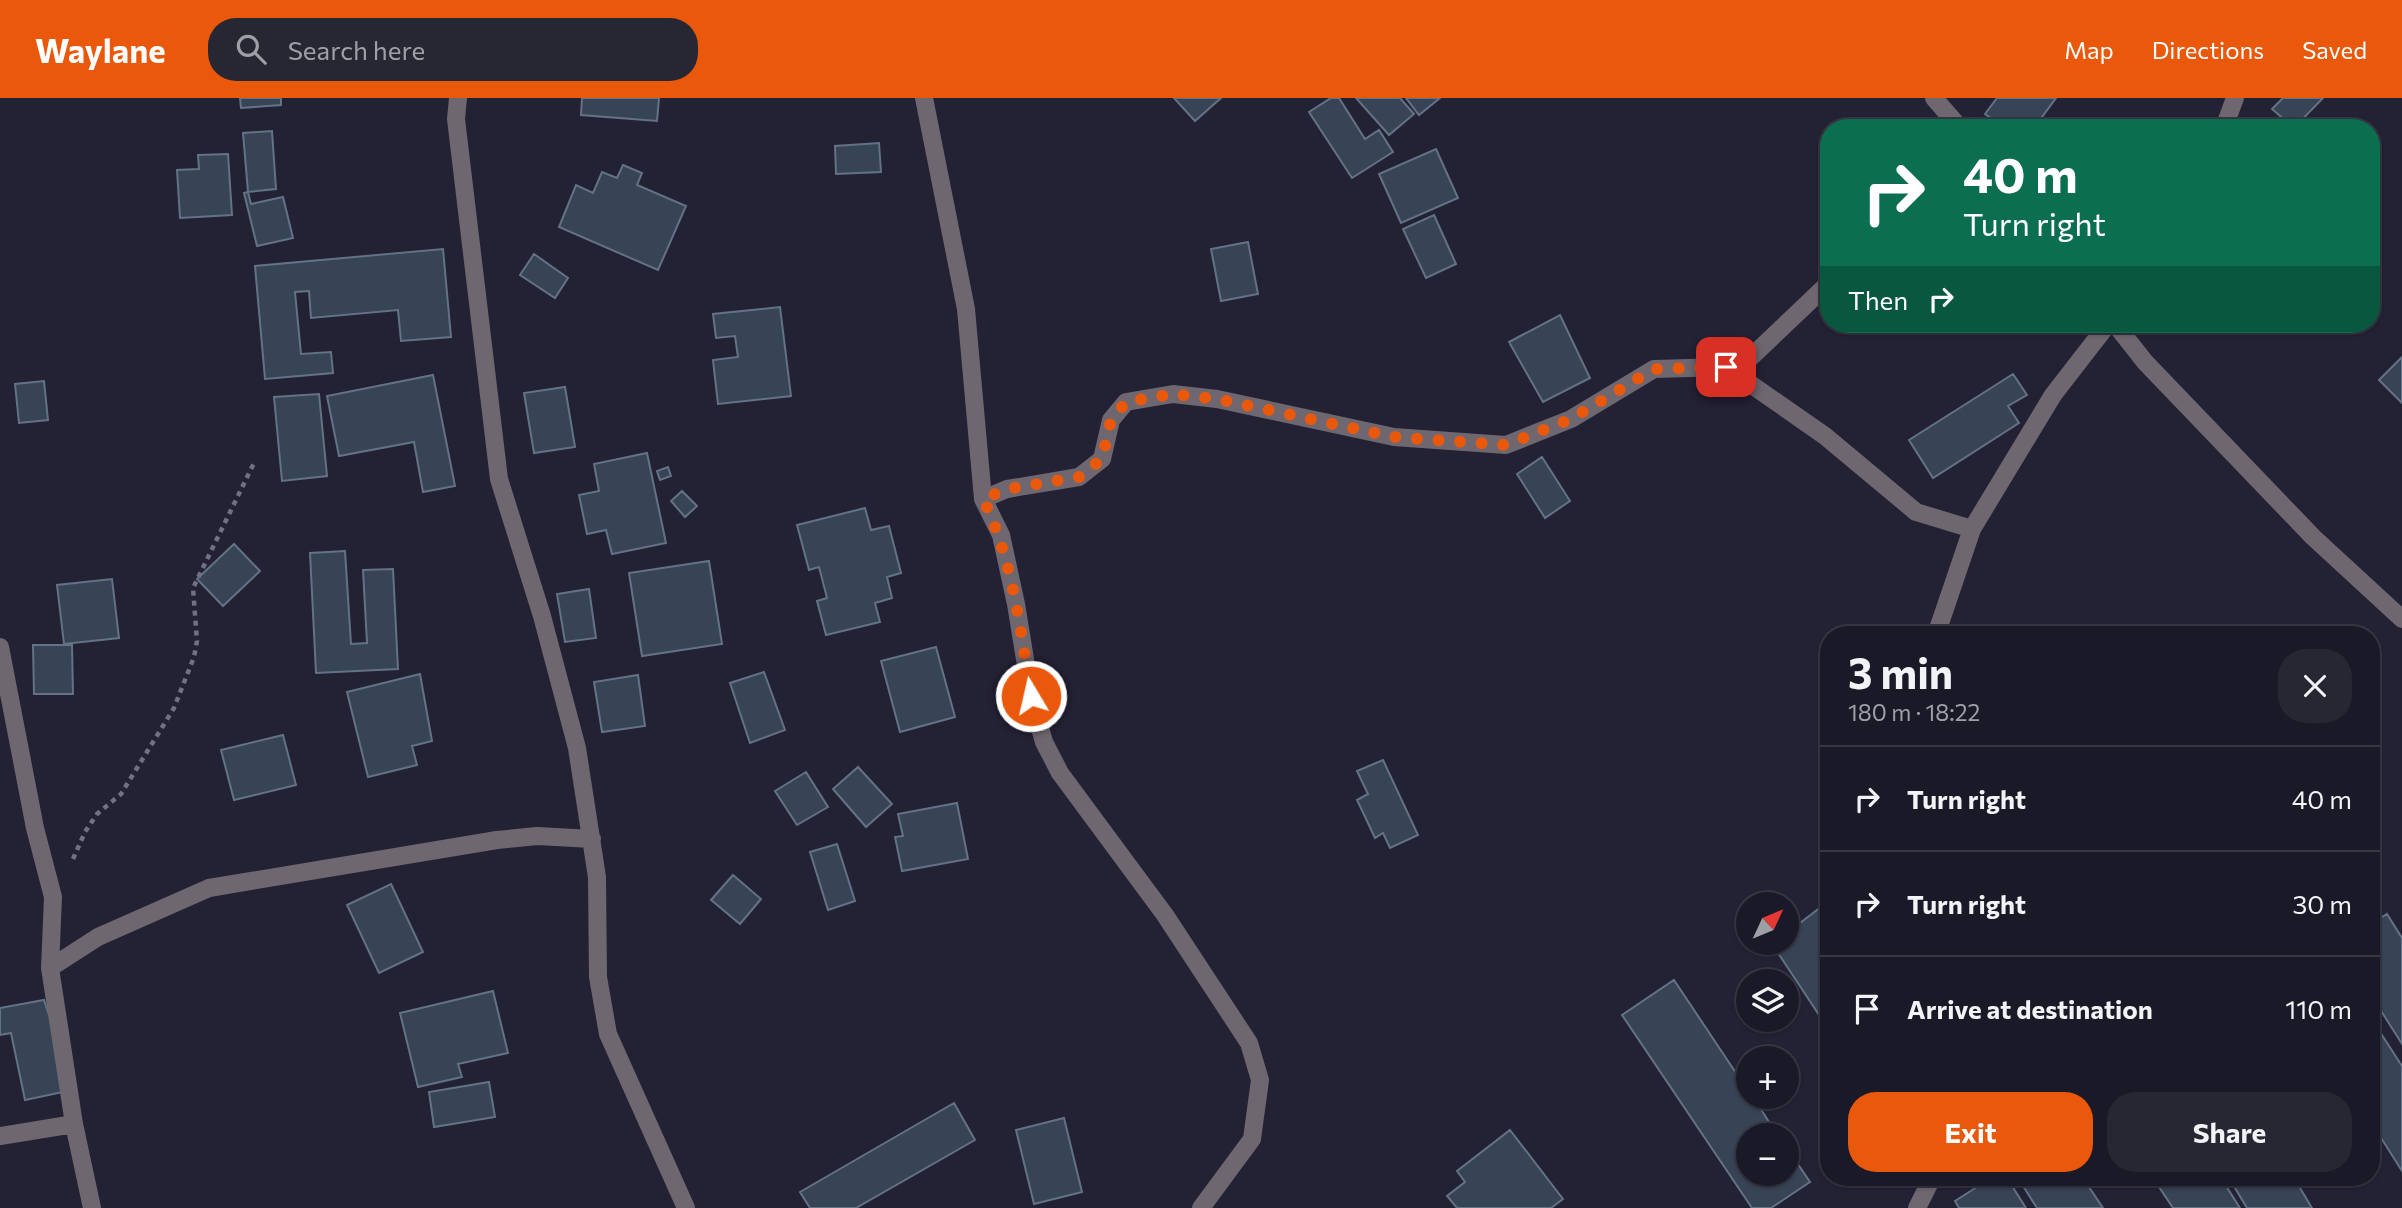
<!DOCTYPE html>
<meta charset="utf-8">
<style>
:root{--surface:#1a1927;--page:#272633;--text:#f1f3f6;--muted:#9fa0a7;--line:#383844;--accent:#ea580c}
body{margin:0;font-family:Commissioner,sans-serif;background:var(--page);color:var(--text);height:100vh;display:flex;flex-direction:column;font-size:26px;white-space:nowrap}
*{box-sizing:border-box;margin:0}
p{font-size:23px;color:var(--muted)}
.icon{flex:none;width:38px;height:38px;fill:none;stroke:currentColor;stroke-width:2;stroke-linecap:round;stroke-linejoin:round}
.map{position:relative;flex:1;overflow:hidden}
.details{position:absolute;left:1820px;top:528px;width:560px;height:560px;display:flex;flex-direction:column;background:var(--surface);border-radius:28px;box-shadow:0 2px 5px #0004,0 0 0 2px var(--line)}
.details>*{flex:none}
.banner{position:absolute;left:1820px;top:21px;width:560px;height:214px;border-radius:28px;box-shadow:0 2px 5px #0004,0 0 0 2px var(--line);background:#0b6e4f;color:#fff;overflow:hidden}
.needle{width:46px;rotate:46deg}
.fabs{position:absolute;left:1736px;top:794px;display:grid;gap:14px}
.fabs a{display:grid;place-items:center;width:63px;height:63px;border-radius:50%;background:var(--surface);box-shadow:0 2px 5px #0004,0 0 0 2px var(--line);font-size:35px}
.pin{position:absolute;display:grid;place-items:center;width:60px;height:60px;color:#fff;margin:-30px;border-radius:14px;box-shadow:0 4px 10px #0006}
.me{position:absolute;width:77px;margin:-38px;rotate:351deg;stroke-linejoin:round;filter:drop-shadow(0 0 5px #0008)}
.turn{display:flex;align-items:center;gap:24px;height:147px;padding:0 28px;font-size:32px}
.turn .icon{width:91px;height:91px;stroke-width:2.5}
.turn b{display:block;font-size:49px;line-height:60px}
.then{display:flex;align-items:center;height:66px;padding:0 28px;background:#0003;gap:14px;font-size:26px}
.round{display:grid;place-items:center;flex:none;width:74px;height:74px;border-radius:28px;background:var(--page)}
.overview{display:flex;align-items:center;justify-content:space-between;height:119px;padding:0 28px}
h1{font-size:42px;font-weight:700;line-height:52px}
.button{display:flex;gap:14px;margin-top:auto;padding:14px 28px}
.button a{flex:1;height:80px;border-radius:28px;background:var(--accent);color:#fff;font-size:28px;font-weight:700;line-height:80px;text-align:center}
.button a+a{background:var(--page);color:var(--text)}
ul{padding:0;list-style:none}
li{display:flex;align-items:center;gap:21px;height:105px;padding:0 28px;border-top:2px solid var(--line)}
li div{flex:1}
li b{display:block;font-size:26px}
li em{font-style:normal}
header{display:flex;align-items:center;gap:42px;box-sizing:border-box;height:98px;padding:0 35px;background:var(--accent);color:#fff}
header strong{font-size:33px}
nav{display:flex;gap:38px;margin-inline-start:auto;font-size:24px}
.search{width:490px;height:63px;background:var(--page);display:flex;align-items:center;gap:18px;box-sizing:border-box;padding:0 24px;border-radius:28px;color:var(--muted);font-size:26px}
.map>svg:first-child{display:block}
.building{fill:#374456;stroke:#637285;stroke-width:2}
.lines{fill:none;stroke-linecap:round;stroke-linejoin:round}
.path{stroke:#727081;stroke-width:4.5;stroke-dasharray:5 5;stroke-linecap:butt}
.minor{stroke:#6e6770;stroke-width:18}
.route{stroke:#ea580c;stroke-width:12;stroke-dasharray:0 21.6}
</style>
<header>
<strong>Waylane</strong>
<div class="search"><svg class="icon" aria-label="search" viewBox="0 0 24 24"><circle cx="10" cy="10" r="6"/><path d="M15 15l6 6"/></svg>Search here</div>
<nav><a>Map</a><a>Directions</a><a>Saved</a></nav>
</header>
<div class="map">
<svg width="2402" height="1110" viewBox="0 0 2402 1110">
<rect width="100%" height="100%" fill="#232134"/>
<path class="building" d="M240,0H281V7L241,10Z
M582,0H659L657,23L581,17Z
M1174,0H1221L1195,23Z
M1331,0H1339L1365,41L1379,32L1393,54L1352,80L1309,14Z
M1356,0H1400L1414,16L1389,37Z
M1406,0H1440L1419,17Z
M1997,0H2056L2034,30H2005L1985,16Z
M2283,0H2323L2294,30L2272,11Z
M272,33L276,91L248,94L243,35Z
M879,45L881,74L836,76L835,48Z
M1436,51L1458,100L1401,125L1379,76Z
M228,56L232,117L180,120L177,72L199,71L198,57Z
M623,67L642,75L637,87L686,108L658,172L559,129L576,87L593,95L602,74L617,80Z
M248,94L251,106L283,99L293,140L257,148L244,95Z
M1434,117L1456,166L1426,180L1403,131Z
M1248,144L1258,196L1221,203L1211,151Z
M443,151L451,239L401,243L398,212L311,220L309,193L295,194L301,256L331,254L333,275L265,281L255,168Z
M534,156L568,180L555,200L520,177Z
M780,209L791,298L718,306L713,262L738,259L735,238L716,240L713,216Z
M1560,217L1590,280L1543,304L1509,244Z
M2402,259V305L2379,282Z
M2013,276L2027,297L2008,308L2019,325L1933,380L1909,342Z
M433,277L455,388L423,394L414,344L339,358L327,298Z
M44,283L48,322L19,325L15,286Z
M565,289L575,349L534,355L524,295Z
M319,296L327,378L282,383L274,299Z
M647,355L666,445L612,456L606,432L587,436L579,397L599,393L594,366Z
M1542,359L1570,403L1545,420L1517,376Z
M668,369L671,378L660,382L657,373Z
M682,393L697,408L685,419L671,403Z
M865,410L871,432L889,428L901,475L887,479L892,500L875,505L880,524L826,537L817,503L827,500L819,469L809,472L797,427Z
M234,446L260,473L223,508L197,481Z
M345,453L351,546L367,545L363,472L393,471L398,571L316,575L310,455Z
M709,463L722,546L642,558L629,475Z
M112,481L119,540L64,546L57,487Z
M589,491L596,540L565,544L557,496Z
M33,547H72L73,596H34Z
M936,549L955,619L900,634L881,563Z
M764,574L785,632L750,645L730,585Z
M420,576L432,643L412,648L417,667L368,679L347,594Z
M638,577L645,628L602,634L594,584Z
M283,637L296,687L234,702L221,652Z
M1383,662L1418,737L1390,750L1383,735L1375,740L1357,702L1368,696L1357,673Z
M858,669L892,706L866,729L833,691Z
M806,674L828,709L797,727L775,693Z
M957,705L968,761L902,773L895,739L903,738L898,716Z
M837,746L855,803L828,812L810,754Z
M733,777L761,801L740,826L711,802Z
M391,786L423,854L379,875L347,807Z
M1821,809L1829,820V932L1772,846L1787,845V835Z
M2387,816L2402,840V946L2371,897V826Z
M1674,882L1748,993V999H1753L1778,1038H1748V1076H1787V1050L1810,1084L1771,1110H1752L1622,917Z
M493,893L508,955L458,966L462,979L418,989L400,915Z
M44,902L58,944L63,994L25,1002L11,935L0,937V910Z
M2371,920L2402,968V1073L2371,1024Z
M489,984L495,1019L434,1029L429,994Z
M954,1005L975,1042L856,1110H810L800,1094Z
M1064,1020L1082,1094L1034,1106L1016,1032Z
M1510,1032L1563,1101L1551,1110H1457L1447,1098L1465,1084L1457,1073Z
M1991,1080H2007L2026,1110H1959L1955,1103Z
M2018,1080H2083L2103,1110H2037Z
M2153,1080H2221L2240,1110H2173Z
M2229,1080H2294L2312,1110H2247Z"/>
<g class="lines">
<path class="path" d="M73,761L85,734L97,716L121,696L174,610L194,559L197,543L193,490L255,363"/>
<path class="minor" d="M458,0L456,21L499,381L542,518L577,650L597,779L598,879L608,936L686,1110
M924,0L966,211L983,401L1001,437L1016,506L1031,598L1044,644L1060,675L1165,817L1249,945L1260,982L1252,1041L1201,1110
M1934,0L1960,30
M2224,30L2235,0
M2115,226L2145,264L2313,439L2402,521
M1726,269L1825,338L1916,414L1972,431
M983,401L1007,391L1079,379L1102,361L1111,322L1126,304L1173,296L1217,301L1394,339L1506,347L1571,321L1654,271L1726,269L1749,261L1829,185
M1936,537L1972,431L2053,297L2108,226
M0,549L35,730L53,799L50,870L74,1026L92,1110
M50,870L98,839L209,790L497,742L537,738L592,741
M0,1038L74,1026
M1917,1110L1932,1080"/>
</g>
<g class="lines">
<path class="route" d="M1031,598C1020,530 1013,463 983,401L1007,391L1079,379L1102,361L1111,322L1126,304L1173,296L1217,301L1394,339L1506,347L1571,321L1654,271L1726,269"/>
</g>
</svg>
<div class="fabs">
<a><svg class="needle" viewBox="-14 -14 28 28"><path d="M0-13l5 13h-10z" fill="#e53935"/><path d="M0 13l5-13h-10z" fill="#9fa0a7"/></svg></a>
<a><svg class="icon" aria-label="layers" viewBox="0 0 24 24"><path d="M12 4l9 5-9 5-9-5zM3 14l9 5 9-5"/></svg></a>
<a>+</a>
<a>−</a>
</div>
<div class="pin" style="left:1726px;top:269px;background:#d93025"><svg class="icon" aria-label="arrive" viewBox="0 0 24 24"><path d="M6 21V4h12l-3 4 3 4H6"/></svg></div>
<svg class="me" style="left:1031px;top:598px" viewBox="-20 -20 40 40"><circle r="17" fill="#ea580c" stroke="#fff" stroke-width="3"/><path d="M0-11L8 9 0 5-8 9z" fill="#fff"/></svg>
<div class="banner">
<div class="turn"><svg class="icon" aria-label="right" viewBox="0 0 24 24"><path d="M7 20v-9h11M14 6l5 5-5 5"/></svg><div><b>40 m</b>Turn right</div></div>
<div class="then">Then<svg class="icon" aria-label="right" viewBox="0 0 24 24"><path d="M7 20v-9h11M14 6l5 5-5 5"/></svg></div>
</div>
<section class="details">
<div class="overview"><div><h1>3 min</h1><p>180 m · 18:22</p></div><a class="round"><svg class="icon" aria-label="close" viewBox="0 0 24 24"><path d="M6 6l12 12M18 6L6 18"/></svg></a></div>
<ul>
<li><svg class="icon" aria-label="right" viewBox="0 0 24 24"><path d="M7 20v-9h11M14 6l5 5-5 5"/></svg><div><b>Turn right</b></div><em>40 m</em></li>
<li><svg class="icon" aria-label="right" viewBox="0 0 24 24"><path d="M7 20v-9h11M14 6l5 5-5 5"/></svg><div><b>Turn right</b></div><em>30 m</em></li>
<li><svg class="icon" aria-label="arrive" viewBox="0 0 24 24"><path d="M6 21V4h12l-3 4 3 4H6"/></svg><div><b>Arrive at destination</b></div><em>110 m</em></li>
</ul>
<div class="button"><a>Exit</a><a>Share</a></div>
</section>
</div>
